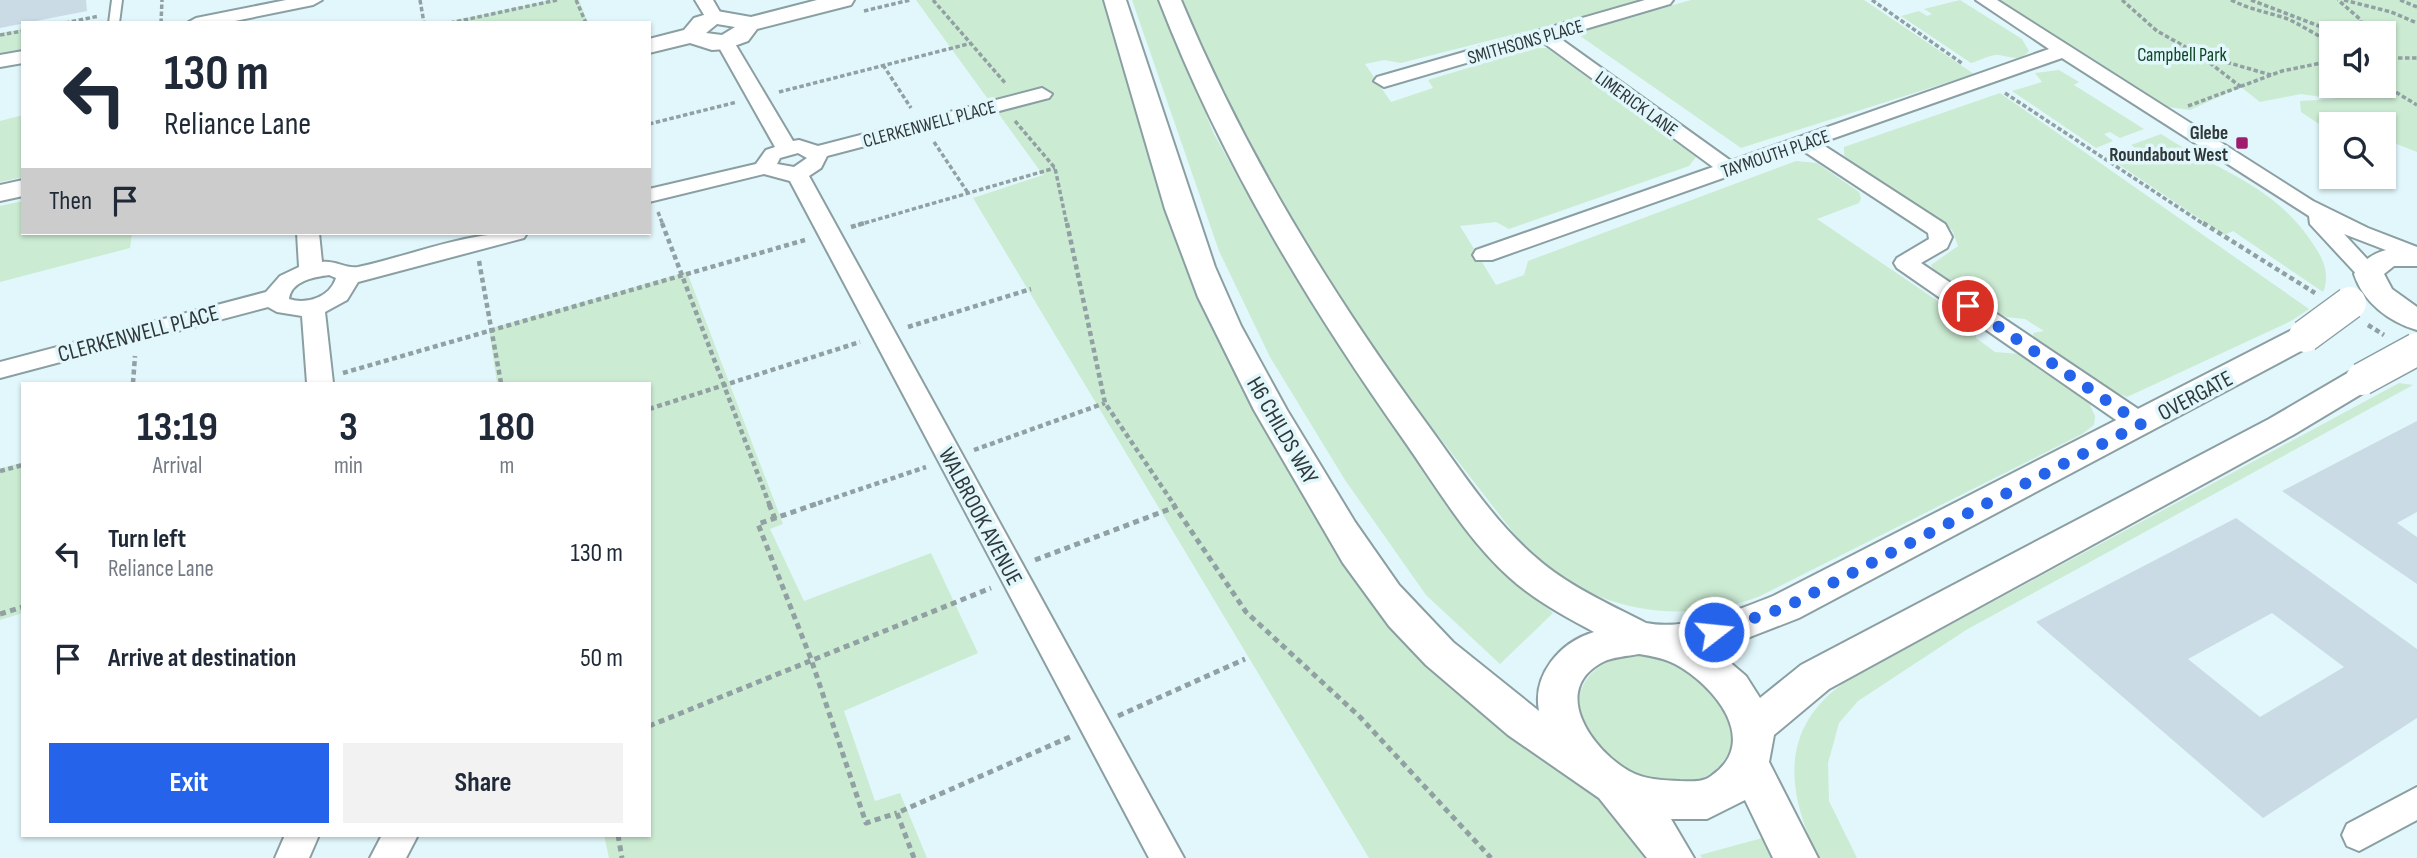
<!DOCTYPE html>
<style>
:root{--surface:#fff;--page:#f2f2f3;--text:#1f2937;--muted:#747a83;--accent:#2563eb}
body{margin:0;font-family:"Sofia Sans Condensed",sans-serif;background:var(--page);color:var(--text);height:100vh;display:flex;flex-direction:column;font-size:26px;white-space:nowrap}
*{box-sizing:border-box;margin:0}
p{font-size:23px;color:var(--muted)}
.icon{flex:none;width:38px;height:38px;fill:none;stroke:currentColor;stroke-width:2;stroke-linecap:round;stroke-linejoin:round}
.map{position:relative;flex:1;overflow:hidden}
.sheet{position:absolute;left:21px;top:382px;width:630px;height:455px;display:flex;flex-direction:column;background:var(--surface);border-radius:0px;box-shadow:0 2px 5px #0004}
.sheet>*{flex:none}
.banner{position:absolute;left:21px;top:21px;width:630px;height:214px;border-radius:0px;box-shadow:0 2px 5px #0004;background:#fff;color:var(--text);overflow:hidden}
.controls{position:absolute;left:2319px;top:21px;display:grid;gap:14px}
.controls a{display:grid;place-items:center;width:77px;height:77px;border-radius:0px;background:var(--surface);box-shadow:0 2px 5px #0004;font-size:35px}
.pin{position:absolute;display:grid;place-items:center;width:60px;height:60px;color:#fff;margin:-30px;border:4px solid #fff;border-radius:50%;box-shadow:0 2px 7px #0007}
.me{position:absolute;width:77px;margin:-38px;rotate:74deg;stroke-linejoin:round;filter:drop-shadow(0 0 5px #0008)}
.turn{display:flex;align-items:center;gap:24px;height:147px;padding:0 28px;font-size:32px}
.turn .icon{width:91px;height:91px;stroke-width:2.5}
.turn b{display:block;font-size:49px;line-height:60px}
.then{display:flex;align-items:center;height:66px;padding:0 28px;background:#0003;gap:14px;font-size:26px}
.eta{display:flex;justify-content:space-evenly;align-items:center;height:119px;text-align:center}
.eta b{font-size:42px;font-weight:700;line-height:49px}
.cta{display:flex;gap:14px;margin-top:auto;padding:14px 28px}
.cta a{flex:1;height:80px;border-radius:0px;background:var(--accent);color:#fff;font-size:28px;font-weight:700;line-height:80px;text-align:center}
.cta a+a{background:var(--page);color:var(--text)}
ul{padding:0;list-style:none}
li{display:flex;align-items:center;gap:21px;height:105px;padding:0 28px}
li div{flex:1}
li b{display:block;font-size:26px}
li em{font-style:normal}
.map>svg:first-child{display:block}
.green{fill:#ccebd3;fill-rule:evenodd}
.building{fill:#cadbe6;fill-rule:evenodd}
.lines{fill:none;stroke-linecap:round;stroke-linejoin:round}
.service-casing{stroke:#8b9fa3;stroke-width:4}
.minor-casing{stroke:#8b9fa3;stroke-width:4}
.tertiary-casing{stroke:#8b9fa3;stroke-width:4}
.path-far2{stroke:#91a0a3;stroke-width:3.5;stroke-dasharray:4.5 2.5;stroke-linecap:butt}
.path-far1{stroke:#91a0a3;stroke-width:4.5;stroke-dasharray:5 3.5;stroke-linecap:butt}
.path{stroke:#91a0a3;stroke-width:5;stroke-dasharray:6 4.5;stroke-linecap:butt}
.service{fill:#fff;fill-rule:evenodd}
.minor{fill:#fff;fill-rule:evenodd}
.tertiary{fill:#fff;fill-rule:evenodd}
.tertiary-bridge-casing{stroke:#8b9fa3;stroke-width:35;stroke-linecap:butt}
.tertiary-bridge{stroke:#fff;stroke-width:32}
.route{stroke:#2563eb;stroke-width:12;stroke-dasharray:0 21.6}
.poi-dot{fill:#9e1d6f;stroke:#e1f7fb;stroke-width:2.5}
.labels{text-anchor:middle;stroke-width:7;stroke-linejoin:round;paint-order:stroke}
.far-street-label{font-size:19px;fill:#30383a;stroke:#e1f7fb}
.far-park-label{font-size:19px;fill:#0e4625;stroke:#e1f7fb}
.far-poi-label{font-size:19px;font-weight:bold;fill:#30383a;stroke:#e1f7fb;text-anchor:end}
.street-label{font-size:23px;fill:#30383a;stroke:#e1f7fb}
</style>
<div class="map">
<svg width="2417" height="858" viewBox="0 0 2417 858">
<rect width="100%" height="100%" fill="#e1f7fb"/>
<path class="green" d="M551,0H579L588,23H443Z
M916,0H1115L1190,240L1372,575L1672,858H1369L973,198L1043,175Z
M1132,0H1160L1214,134L1290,270L1397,430L1497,566L1553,613L1500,664L1426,595L1345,480L1270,357L1219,251Z
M1181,0H1650L1401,63L1384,60L1365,64L1391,102L1433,88L1428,80L1534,48H1547L1696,157L1689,166L1509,229L1496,222L1460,226L1496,285L1524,275L1528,261L1796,161L1817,163L1859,192L1861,198L1859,203L1817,219L1976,327V338L1995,352L2019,354L2089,403L2095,416L2094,425L2082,434L1758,597C1675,627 1590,610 1526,549L1364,340L1246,145Z
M1691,0H1864L1974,74L1741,148L1576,33Z
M1960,0L2022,39L2029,51C2019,63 2011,56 1998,55C1991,54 1979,61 1971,63L1901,16L1919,11L1927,16L1932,14L1924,9Z
M1985,0H2417V152L2384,139V124H2331V132L2301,112L2300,101L2336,99L2301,94L2260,102L2241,87L2190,110L2146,104ZM2331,33H2384V86H2331Z
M23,29V51L0,56V33Z
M2059,70L2079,82L2074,85L2144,129L2120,138L2110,132L2104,134L2113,141L2096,148L2012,91L2042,82L2035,73Z
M2000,93L2309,309L2291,321L2127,397L2102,387L2035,342L2033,333L2044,331L2025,319L1997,316L1934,272L1931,265L1958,246L1952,230L1851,163L1844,155V147Z
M23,115V177L0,182V121Z
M2161,134C2220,173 2274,183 2315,247C2324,260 2330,276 2323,292L2233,231L2224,235L2106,156L2124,149L2139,159L2146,156L2131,145Z
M23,201V233H132L130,248L0,282V206Z
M687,272L783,524L770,529L804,601L931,553L978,653L844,711L875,801L900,793L927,858H609L604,835H649V383H497L489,329Z
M2399,383L2413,385L1966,630L1858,701L1839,723L1828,763L1829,801L1857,858H1819C1785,791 1779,726 1848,680Z
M23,462V613L0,620V469Z
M1634,654C1652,656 1670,658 1685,667C1730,694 1758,755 1696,781C1618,812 1514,677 1634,654Z
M1766,837L1777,858H1702L1700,855Z"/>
<path class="building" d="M0,0H86L87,11L0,28Z
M2417,421V512L2397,523L2417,537V584L2282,491Z
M2236,518L2417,649V718L2263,818L2036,622ZM2272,613L2344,667L2260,717L2188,659Z"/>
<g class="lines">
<defs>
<path id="service" d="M112,0H122L119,23H109Z"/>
<path id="minor" d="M286,0H322L313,5L225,23H187L196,18Z
M695,0H713L724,19L721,23H709Z
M1645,0H1673L1670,4L1558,37L1731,161L2049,49L1976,0H1997L2313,201L2368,228L2417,247V262L2344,234L2381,274L2377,279H2361L2310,224L2309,216L2062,58L1820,143L1945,224L1952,237L1947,248L1921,263L2150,417L2154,424L2150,431L2141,433L2132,431L1897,268L1894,263L1897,258L1929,239L1928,233L1802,150L1492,260H1476L1473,255L1476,250L1713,167L1541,41L1384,87L1374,81L1377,77Z
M725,36L734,42L793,141L799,140L818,146L1042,88L1052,94L1049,98L827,156L821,168L809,176L1184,858H1149L790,181L764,174L649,202V189L756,164L766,150L775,147L716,42ZM798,153L807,158L794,167L777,164L780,158Z
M23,51V63L0,67V55Z
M297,233H319L322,262C334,260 347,269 358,267C414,255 469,230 527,233L524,238L358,282L347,300L325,312L333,383H307L302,316L277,312L268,307L0,378V362L266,292L280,276L299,267ZM329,275L336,278C330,297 307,305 289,299C291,281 314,277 329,275Z
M2417,787V820L2359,851L2347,846L2342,835L2347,824Z
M285,835H319L309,858H275Z
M382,835H418L406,858H370Z"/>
<path id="tertiary" d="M817,0H854L851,5L757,29L748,41L726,49L712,50L690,43L649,53V39L684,30L694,18L717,11L751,17ZM717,24L735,27L722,35L706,33Z
M1104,0H1126L1215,267L1241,326L1287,410L1355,522L1399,585L1453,642L1539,711C1532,675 1560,642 1594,632C1564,616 1534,600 1509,577C1466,538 1436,486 1403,439C1305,300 1220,158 1159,0H1181C1245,153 1329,290 1427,424C1460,469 1491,518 1533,555C1566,585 1607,603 1646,623C1686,631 1736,611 1773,596L2294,329L2305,326L2316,329L2320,336L2316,343L1799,618L1750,637L1712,647L1746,676L1760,698L1801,665L2269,419L2351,371L2362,368L2373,371L2378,379L2373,387L2293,435L1829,689L1774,735L1769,762L1818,858H1773L1745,800L1707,819H1671L1694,858H1647L1599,798L1508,735L1426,665L1389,626L1343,563L1254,410L1198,297L1165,209ZM1639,654C1651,656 1664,658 1675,664C1713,684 1762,741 1711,776C1702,783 1692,781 1680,781C1662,780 1645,780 1629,771C1592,750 1549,690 1603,662C1612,657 1628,656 1639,654Z
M23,180V196L0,201V185Z
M2417,248V266H2394L2384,274L2392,289L2417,307V330C2389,322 2363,302 2354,274C2369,250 2390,247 2417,248Z"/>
</defs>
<use href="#service" class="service-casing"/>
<use href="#minor" class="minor-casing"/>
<use href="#tertiary" class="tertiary-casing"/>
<path class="path-far2" d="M420,0L424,23
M576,0L586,23
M933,0L1006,84
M1872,0L1963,64
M2122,0L2157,31L2198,54
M2231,0C2249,9 2266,12 2285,18C2297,22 2317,36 2331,42
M2251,0L2319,26L2361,29V20L2338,0
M2344,0L2391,12L2417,23
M2400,0L2417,7
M864,11L910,0
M65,23L99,16
M161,23L162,0
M450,23L557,0
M0,35L23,31
M2384,58H2417
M883,65L911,108
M2384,85L2417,105
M2241,87L2198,54L2271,75
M779,92L972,43
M2005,93L2205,225
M2188,106L2282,71L2331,61
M1015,121L1055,168L1067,225
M649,124L737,102
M934,142L968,193
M658,212L663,225
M858,225L1055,168"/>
<path class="path-far1" d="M662,223L770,506
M1067,223L1105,403L1175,506
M2203,223L2315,293
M851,227L864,223
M479,261L501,383
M2368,325L2384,335
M908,327L1031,289
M343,373L805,240
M133,383L135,356
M649,409L860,342
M974,450L1105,403
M0,471L23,465
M810,506L926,467"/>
<path class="path" d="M769,504L775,519
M816,504L758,524L811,659L866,823L897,813
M1173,504L1246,612L1360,717L1491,858
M1035,560L1175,507
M0,614L23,607
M1118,716L1245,659
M649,726L991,588
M618,835L622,858
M914,858L897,813L1072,736"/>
<use href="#service" class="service"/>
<use href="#minor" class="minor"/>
<use href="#tertiary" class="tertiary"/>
<defs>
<path id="tertiary-bridge" d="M2305,336L2350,303
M2362,379L2417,349"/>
</defs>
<use href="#tertiary-bridge" class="tertiary-bridge-casing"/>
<use href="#tertiary-bridge" class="tertiary-bridge"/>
</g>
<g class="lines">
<path class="route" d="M1714,632L1786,607L2141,424L1968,306"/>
</g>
<rect class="poi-dot" x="2235" y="136" width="14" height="14" rx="3.5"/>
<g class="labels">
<g class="far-street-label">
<text transform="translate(1525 41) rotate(-16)" y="7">SMITHSONS PLACE</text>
<text transform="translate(1637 103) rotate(36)" y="7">LIMERICK LANE</text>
<text transform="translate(929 123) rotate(-15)" y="7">CLERKENWELL PLACE</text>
<text transform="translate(1775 153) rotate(-19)" y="7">TAYMOUTH PLACE</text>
</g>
<g class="far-park-label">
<text x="2182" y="61">Campbell Park</text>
</g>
<g class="far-poi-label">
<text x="2228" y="139">Glebe<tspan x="2228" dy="22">Roundabout West</tspan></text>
</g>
<g class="street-label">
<text transform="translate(138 333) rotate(-15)" y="8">CLERKENWELL PLACE</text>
<text transform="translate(2195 395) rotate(-28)" y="8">OVERGATE</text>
<text transform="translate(1283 430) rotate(60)" y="8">H6 CHILDS WAY</text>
<text transform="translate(981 516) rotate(62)" y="8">WALBROOK AVENUE</text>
</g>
</g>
</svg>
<div class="controls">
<a><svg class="icon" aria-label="sound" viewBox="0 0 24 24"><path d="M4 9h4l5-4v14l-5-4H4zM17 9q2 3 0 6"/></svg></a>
<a><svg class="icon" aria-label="search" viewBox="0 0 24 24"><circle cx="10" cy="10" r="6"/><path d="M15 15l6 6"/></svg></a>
</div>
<div class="pin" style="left:1968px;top:306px;background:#d93025"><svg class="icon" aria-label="arrive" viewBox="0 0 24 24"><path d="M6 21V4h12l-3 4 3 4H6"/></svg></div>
<svg class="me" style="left:1714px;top:632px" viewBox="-20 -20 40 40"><circle r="17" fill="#2563eb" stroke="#fff" stroke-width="3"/><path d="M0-11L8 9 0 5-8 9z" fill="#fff"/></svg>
<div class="banner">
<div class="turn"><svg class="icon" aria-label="left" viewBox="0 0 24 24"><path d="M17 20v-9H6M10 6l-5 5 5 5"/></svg><div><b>130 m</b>Reliance Lane</div></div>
<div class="then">Then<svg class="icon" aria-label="arrive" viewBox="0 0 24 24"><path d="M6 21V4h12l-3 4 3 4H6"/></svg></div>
</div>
<section class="sheet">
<div class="eta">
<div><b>13:19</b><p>Arrival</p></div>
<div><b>3</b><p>min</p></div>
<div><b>180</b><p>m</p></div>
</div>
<ul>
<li><svg class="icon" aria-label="left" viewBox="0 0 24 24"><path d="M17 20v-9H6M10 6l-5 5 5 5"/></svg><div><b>Turn left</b><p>Reliance Lane</p></div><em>130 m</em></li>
<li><svg class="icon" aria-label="arrive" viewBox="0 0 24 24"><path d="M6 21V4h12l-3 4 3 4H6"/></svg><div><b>Arrive at destination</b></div><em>50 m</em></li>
</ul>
<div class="cta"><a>Exit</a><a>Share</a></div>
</section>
</div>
